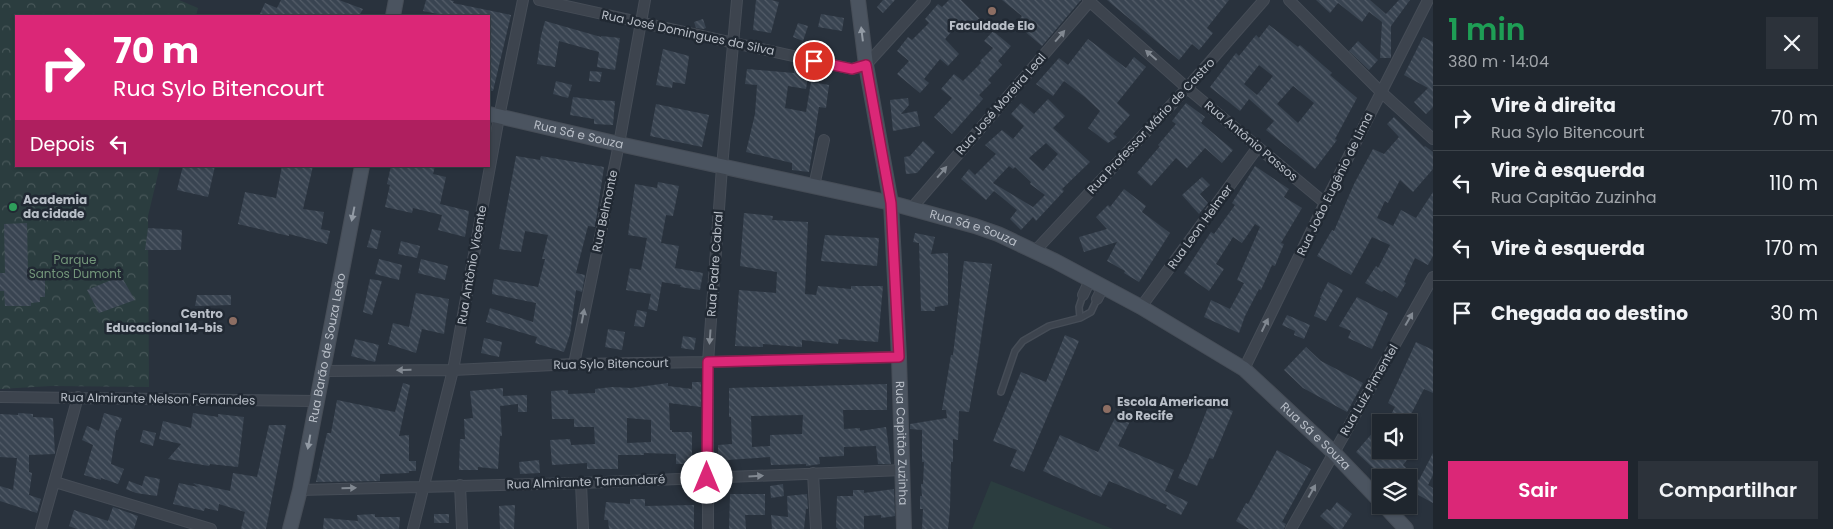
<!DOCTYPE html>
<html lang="pt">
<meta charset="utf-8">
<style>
:root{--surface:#1f262e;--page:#2c323a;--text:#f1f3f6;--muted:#a1a5aa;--line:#3c434a;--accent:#db2777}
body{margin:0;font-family:Poppins,sans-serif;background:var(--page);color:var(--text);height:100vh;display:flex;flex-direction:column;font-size:19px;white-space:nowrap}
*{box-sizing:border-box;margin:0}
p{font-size:16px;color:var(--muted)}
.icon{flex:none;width:28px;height:28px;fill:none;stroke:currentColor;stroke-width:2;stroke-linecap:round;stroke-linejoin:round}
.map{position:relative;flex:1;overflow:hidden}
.drawer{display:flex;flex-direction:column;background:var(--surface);width:400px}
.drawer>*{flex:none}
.guide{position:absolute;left:15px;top:15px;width:475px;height:152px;border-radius:0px;box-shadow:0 1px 4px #0004,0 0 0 1px var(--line);background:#db2777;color:#fff;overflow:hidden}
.controls{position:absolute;left:1372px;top:414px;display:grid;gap:10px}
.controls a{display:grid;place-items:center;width:45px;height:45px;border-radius:0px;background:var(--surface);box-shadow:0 1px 4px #0004,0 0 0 1px var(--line);font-size:25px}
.pin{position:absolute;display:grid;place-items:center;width:42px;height:42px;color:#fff;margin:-21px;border:2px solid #fff;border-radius:50%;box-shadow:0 1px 5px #0007}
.me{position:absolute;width:55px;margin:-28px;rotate:0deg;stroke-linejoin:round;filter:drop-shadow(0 0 4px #0008)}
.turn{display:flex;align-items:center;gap:18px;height:105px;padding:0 15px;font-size:22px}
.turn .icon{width:65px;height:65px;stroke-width:2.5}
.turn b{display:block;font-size:35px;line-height:42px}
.then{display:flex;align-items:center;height:48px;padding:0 15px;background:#0003;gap:10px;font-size:19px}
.round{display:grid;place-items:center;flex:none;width:52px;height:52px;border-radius:0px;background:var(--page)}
.head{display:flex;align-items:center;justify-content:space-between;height:85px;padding:0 15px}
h1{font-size:30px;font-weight:600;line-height:38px;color:#1e9e55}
.primary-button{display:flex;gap:10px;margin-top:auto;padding:10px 15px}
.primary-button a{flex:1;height:58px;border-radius:0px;background:var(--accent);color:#fff;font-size:20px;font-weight:600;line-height:58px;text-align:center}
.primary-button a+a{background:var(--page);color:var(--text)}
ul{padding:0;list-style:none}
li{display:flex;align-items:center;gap:15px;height:65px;padding:0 15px;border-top:1px solid var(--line)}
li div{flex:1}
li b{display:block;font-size:19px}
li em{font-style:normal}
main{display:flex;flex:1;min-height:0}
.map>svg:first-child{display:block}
.grass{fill:#2b3d3f}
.park{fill:url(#park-crowns)}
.building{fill:url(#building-back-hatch);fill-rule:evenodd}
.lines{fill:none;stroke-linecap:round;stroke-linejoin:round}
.lane-casing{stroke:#464d57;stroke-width:8}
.street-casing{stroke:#464d57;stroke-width:12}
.secondary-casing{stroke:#464d57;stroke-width:16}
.lane{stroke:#3d444e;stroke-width:5}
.street{stroke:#3d444e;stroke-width:10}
.secondary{stroke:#4b5460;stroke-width:14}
.oneway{fill:#929aa4}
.oneway2{fill:#818891}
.route-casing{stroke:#8e194d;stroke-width:12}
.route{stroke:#db2777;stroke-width:9}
.education-dot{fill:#8d6e63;stroke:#212933;stroke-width:2}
.leisure-dot{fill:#2e9e5b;stroke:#212933;stroke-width:2}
.labels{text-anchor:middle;stroke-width:5;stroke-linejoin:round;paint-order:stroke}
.poi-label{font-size:12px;font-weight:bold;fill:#b9bfc8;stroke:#212933;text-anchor:start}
.street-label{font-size:12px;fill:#b9bfc8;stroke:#212933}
.park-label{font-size:12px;fill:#73967a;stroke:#212933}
</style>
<main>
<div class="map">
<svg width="1433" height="529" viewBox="0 0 1433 529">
<defs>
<pattern id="park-crowns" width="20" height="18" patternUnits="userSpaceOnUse" patternTransform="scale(1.25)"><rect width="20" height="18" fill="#2b3d3f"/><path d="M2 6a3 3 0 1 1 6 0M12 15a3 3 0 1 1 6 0" fill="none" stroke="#485759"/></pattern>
<pattern id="building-back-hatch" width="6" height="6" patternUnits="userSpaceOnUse" patternTransform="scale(1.25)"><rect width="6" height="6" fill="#394451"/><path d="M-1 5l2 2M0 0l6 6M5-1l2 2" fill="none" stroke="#545d69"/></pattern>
</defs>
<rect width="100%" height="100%" fill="#29323d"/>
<path class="grass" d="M991,481L1113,529H972Z"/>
<path class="park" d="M0,0H179L198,8L196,16H16V166H160L148,216L149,387L51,386L0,389Z"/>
<path class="building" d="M281,0H339L363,9L359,16H259L265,3L277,8Z
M426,0H449L454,1L453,3L511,15L493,91H489V16H448L423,11Z
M756,0H771L779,2L771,33L753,30Z
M883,0H895L883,13L877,7Z
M949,0H961L980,19L971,28L962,20L945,39L959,54L948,66L940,59L924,79L929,83L920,93L897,74L909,61L897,51L908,37L912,40L929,23L925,19L938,4L942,7Z
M1002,0H1081L1042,46L1016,24L1022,16Z
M1107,0H1229L1207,28L1213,33L1199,50L1192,44L1179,60Z
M1316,0H1370L1386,14L1399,0H1410L1391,26V58H1380L1382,22L1369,12L1362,22L1338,3L1330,13Z
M821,14L844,18L842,31L818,27Z
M703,19L706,28L703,29L696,28L694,22Z
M545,21L601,37V36L620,38L615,70L597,67L599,52L559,41L555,67L537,64L541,36Z
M798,23L808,26L803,41L793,37Z
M1269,25L1298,47L1300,45L1332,73L1330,75L1357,98L1335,139L1337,140L1315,169L1266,130L1274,121L1249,99L1240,111L1210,87L1236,53L1239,56L1256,35L1259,38ZM1259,65L1273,76L1257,95L1244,84ZM1293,86L1314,103L1298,123L1277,104Z
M993,31L1011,46L998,61L1002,65L988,80L991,83L979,95L983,99L952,134L934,117L952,98L941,89L954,74L963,81L981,63L980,61L993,48L984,41Z
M1423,37L1433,42V107L1426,114L1414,102L1428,88L1404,75Z
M1088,39L1126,68L1134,57L1146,67L1117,103L1130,115L1113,134L1117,137L1108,143L1088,128L1100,111L1085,97L1064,81L1053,96L1036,84L1059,58L1068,65Z
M1358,41L1378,60L1369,70L1349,51Z
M663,49L689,56L685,84L673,82L672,88L656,85Z
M747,69L794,73V69L809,71L806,89L788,86L785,108L806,112L811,82L829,85L826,108L819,107L809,172L792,170V163L746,152L755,114L757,85L745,84Z
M590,71L602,72L600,82L589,81Z
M556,81L572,85L568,98L553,94Z
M573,97L596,100L615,101L613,125L594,124V119L570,115Z
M908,98L909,105L901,114L917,111L920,126L893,131L890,100Z
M1048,99L1065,116L1053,128L1090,162L1062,189L1064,191L1036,221L1033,217L1021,230L1010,219L1017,210L994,191L986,200L961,179L969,169L975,175L996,154L985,145L1002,130L1013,139L1024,126L1011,114L1021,103L1034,114ZM1046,143L1058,154L1043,171L1029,158ZM1009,166L1013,169L1015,167L1031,182L1030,184L1045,195L1033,207L993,183Z
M1186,103L1205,117L1201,123L1233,150L1222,163L1205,148L1187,168L1176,158L1151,186L1137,173L1160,146L1158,145L1176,124L1172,121Z
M656,104L709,115L702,147L650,136Z
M1394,117L1424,147L1425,146L1433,152V169L1413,192L1400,180L1388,203L1385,201L1377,218L1393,226L1401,210L1416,218L1433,192V256L1428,265L1415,258L1404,282L1406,283L1397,298L1384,290L1382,292L1365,283L1376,266L1378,268L1390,245L1372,237L1351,275L1317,256L1332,230L1334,231L1354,184L1373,149L1384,154L1399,137L1387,124Z
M923,141L935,152L917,173L906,174L904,157L910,156Z
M516,156L540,160L541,156L604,167L595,227L588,226L576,273L585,275L582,292L576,290L570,334L564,352L535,343L537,337L486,322L490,308L533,322L536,303L492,294V291L494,279L538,287L545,259H542L548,235L525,231L521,252L499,249Z
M183,166H215L208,197L177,190Z
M282,166H313L303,209L324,212L321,229L330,231L327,244L289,234V236L238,224L245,192L276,198Z
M391,166H435L433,174L446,177L440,204L469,211L465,237L438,230L442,215L413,208L412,213L385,207L390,185L387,184Z
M1255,166L1289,189L1284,197L1302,208L1281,243L1284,244L1275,266L1272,265L1261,290L1259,289L1245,316L1239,333L1204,317L1211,300L1230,309L1244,283L1237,280L1260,227L1255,224L1242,243L1233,237L1216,264L1224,269L1209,291L1184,273L1211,232L1214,234L1235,205L1232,203Z
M1202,177L1210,185L1200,194L1208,203L1199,214L1182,195Z
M658,182L679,186L673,216L666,215L661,243L679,246L675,268L703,273L700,290L680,287L681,285L662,282L657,311L648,309L651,294L626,290L630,268L641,270L647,238L628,235L635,184L657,188Z
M1124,189L1146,206L1142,212L1170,233L1139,282L1124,273L1125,271L1107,261L1117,242L1084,252L1079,237L1107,229L1096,217L1108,205L1110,207Z
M744,213L773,216L772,220L808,222L805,294L816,295L818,286L851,289V286H883L878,342L839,339L838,344L802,340V347L763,344V347L735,346L739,290L776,293L777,272L740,266Z
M27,223L28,273H45V297H40V302L31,303V306H5L4,291H0V273H5L4,224Z
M148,228L182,230L181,250H145Z
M372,229L381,231L377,249L367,247Z
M915,233L935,237L931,254L948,253V305L935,307V311H921L919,243L913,242Z
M825,235L879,238L877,266L821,261Z
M401,241L420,246L417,258L398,254Z
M379,259L402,265L399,280L375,274Z
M421,259L448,266L445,280L418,273Z
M964,261L992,264L978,359L969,412L959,411L958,440L953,439V462H951L950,509L948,529H922L923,509H920V496H922L921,484H923L924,462H922V430L910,429V424L947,418L946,410H942L951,355H953Z
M121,276L135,300L99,313L87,290Z
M370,279L382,281L372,315L363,312Z
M1328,282L1343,290L1326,321L1314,316L1321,298H1320Z
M416,293L449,299L444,334L422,329L416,353L388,344L393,323L409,327Z
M197,295H231V305L195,306Z
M1357,297L1388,313L1372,349L1348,338L1351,331L1339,326Z
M637,310L647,312L644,327L634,326Z
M1287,315L1310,325L1304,339L1294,335L1295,331L1282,325Z
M608,329L625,332L622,350L605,347Z
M1065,335L1079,341L1024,472L1010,466L1017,450L993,441L1021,372L1046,382Z
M683,336L696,338L694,350L681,348Z
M484,338L502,342L499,357L481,353Z
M355,339L379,345L375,362L351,356Z
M1416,342L1433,350V393L1424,389L1407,422H1387L1395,407L1388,403Z
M1306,347L1321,361L1363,383L1347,412L1303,388L1284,370Z
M692,382H701V407L669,403L670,430H672V432H692V464H676V454L644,453V455H618V469H587V463L552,465L550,440L570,439L571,445L595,444L594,427H574V419H552L551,391L568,390V394L595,393V389L612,387L631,388L668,383V386L692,389ZM627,418L651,420V442L627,443Z
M403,383L410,385L399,436L409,435V461H416V471H409V473L380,474V481L316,482L327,433H331L337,400L395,412Z
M887,384V410H843L844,429L860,428V431L886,427L891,464H878L876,446L844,447V456L819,457L820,464L806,466V464L771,465L770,457L727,460L728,462L718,463V445L732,444L731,417H729V388ZM803,415L802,434L770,435V446L752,447L751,416Z
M503,388V396L527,395V412H518V404L500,406L502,436H500L498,469L478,467V470H459L460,439H465L464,419L473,418L470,391Z
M1210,402L1233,411L1213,459L1209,458L1197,486L1178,478L1185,462L1186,463Z
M1119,410L1132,417L1118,446L1174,470L1165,491L1188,502L1181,515L1166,508L1167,505L1109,481L1101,497L1043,471L1060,435L1098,452Z
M18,413L33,414V417L53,418L55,454L29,455V472L32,473L29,495L41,499L37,513L0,501V486L13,490L17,458L0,457V414L18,415Z
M104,413L122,418L118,430H116L111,464L124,469L118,484L101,478V480L84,475L93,445L82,440L87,426L99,431Z
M193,413L218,417V414L244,417L238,467L210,464L209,466L168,459L181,444L159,439L163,421L191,428Z
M269,425H286L266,529H241L245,512L219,504L218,511L205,508L204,511L173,504L179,483L198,487L193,483L230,491L233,473L257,477Z
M143,430L156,433L153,446L140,442Z
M1375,430L1381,436V450H1396L1407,460L1403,465L1419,480L1433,453V475L1428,485L1433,488V503L1409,490V478H1384L1356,452Z
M1277,450L1311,469L1282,522L1286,524L1284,529H1249L1236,521L1246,503L1248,504Z
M539,460L540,473L520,474L519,462Z
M145,476L160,479L157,496L136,493L126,489L129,481L142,486Z
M783,484L784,496L771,498L770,486Z
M894,489L895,516L881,518V515L864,516V529H838L836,527L837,496H853V490H864V493Z
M730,494H765V515H745L746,529H729Z
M807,494L808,509H806L804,529H772L771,515L788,517L787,496Z
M630,499H645V506L694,505V529H609L608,520H604L606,502L630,504Z
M1337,502L1352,514L1342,529H1335L1320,516L1327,509L1330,511Z
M515,505L514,529H500L499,506Z
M113,507L138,516L134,529H77L69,526L74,510L108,521Z
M375,514V517H400L399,529H323L324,518L358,521L357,515Z
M434,514H449V523H434Z"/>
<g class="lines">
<defs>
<path id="lane" d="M1080,318L1079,307L1083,295
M1001,392L1015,351L1023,341L1049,326L1080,318L1091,312L1097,299"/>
<path id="street" d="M539,0L852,69L866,65L925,0
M1088,0L1187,88L1325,203
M1289,0L1381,92L1433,139
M814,186L824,140
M911,209L1091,0
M1035,251L1187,88L1264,0
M1083,295L1090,280
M1097,299L1103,287
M1141,307L1258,147
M574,364L619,144L645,0
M1244,369L1325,203L1428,0
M322,371L453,370L574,364L708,362L899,357
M0,397L316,401
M813,473L816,529
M55,482L211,529
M581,483L583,529
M460,485L462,529
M300,490L581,483L903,470
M41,529L78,397
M413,529L453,370L499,117L523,0
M708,529V362L722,167L737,0
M1291,529L1433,277"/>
<g id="secondary">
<path id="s1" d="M858,0L866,65L891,203L899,357L904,529"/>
<path d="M393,16L396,0"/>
<path id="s2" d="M489,114L619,144L891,203L975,226L998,234L1055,261L1141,307L1244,369L1333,452L1381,502"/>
<path d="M1384,505L1406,529"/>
<path id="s3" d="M290,529L300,490L362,166"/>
</g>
</defs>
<use href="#lane" class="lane-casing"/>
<use href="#street" class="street-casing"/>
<use href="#secondary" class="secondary-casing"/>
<use href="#lane" class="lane"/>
<use href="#street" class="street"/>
<use href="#secondary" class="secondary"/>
</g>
<defs><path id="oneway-solid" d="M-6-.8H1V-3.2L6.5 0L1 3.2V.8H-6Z" transform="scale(1.25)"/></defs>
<g class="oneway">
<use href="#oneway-solid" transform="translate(862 34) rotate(-97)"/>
<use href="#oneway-solid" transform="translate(353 214) rotate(101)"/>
<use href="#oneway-solid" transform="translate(309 442) rotate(100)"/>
</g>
<g class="oneway2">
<use href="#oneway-solid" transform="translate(1060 36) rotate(-49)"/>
<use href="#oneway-solid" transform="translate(1151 55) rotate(-139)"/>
<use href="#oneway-solid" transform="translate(942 172) rotate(-49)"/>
<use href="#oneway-solid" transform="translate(583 316) rotate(-79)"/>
<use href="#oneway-solid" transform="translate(1409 319) rotate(-60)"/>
<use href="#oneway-solid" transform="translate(1265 325) rotate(-64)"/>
<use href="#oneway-solid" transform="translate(710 337) rotate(94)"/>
<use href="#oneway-solid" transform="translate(404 370) rotate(179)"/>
<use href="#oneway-solid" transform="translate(756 476) rotate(-3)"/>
<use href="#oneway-solid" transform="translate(349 488) rotate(-2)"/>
<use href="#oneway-solid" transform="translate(1312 491) rotate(-61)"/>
</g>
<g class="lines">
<defs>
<path id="route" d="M707,478L708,362L899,357L891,203L866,65L852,69L814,61"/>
</defs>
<use href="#route" class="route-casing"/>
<use href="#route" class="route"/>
</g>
<g class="education-dot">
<circle cx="992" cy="11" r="5"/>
<circle cx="233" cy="321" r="5"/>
<circle cx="1107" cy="409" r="5"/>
</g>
<circle class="leisure-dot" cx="13" cy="207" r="5"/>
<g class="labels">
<g class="poi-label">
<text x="992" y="30" text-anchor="middle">Faculdade Elo</text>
<text x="23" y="204">Academia<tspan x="23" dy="14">da cidade</tspan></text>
<text x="223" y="318" text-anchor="end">Centro<tspan x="223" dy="14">Educacional 14-bis</tspan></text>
<text x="1117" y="406">Escola Americana<tspan x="1117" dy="14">do Recife</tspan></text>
</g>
<g class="street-label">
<text transform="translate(688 33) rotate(12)" y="4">Rua José Domingues da Silva</text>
<text transform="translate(1001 104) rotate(-49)" y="4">Rua José Moreira Leal</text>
<text transform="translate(1151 126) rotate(-47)" y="4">Rua Professor Mário de Castro</text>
<text dy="4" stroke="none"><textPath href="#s2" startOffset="92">Rua Sá e Souza</textPath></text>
<text transform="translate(1251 141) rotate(40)" y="4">Rua Antônio Passos</text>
<text transform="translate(1335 184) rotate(-64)" y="4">Rua João Eugênio de Lima</text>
<text transform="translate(605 211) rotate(-78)" y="4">Rua Belmonte</text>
<text transform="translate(1200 227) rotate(-54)" y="4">Rua Leon Helmer</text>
<text dy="4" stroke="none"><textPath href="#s2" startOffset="498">Rua Sá e Souza</textPath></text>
<text transform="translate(715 264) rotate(-86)" y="4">Rua Padre Cabral</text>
<text transform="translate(472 265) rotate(-80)" y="4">Rua Antônio Vicente</text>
<text dy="4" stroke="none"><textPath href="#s3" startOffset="185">Rua Barão de Souza Leão</textPath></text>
<text transform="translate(611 364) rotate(-1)" y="4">Rua Sylo Bitencourt</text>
<text transform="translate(1369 390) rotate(-60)" y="4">Rua Luiz Pimentel</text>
<text transform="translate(158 399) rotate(1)" y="4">Rua Almirante Nelson Fernandes</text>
<text dy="4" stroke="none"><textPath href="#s2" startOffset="902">Rua Sá e Souza</textPath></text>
<text dy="4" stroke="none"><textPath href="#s1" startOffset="446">Rua Capitão Zuzinha</textPath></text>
<text transform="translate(586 482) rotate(-2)" y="4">Rua Almirante Tamandaré</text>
</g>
<g class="park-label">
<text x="75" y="264">Parque<tspan x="75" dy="14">Santos Dumont</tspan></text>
</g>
</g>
</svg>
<div class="controls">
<a><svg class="icon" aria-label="sound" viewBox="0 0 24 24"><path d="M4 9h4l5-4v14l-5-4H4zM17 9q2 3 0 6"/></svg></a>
<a><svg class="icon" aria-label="layers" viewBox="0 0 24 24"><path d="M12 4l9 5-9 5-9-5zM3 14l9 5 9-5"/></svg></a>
</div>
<div class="pin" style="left:814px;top:61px;background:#d93025"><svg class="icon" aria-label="arrive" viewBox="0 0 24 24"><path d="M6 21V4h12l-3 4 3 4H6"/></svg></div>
<svg class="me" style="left:707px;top:478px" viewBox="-20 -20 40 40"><circle r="19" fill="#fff"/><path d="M0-13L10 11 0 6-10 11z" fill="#db2777"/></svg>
<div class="guide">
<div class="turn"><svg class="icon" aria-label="right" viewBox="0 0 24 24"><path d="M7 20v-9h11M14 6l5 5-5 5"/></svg><div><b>70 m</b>Rua Sylo Bitencourt</div></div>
<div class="then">Depois<svg class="icon" aria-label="left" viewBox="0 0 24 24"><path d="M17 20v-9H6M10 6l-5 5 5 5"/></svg></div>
</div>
</div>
<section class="drawer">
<div class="head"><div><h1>1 min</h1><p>380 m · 14:04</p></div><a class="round"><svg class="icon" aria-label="close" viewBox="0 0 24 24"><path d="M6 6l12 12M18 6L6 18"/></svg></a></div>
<ul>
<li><svg class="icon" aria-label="right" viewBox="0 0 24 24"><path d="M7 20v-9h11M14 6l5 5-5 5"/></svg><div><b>Vire à direita</b><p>Rua Sylo Bitencourt</p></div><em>70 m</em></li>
<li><svg class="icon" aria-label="left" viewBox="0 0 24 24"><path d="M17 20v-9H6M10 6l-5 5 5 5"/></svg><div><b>Vire à esquerda</b><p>Rua Capitão Zuzinha</p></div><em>110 m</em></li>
<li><svg class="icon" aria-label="left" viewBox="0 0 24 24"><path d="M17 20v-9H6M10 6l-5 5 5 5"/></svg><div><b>Vire à esquerda</b></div><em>170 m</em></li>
<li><svg class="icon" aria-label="arrive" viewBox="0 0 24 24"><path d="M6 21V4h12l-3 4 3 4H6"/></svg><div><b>Chegada ao destino</b></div><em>30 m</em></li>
</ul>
<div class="primary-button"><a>Sair</a><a>Compartilhar</a></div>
</section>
</main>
